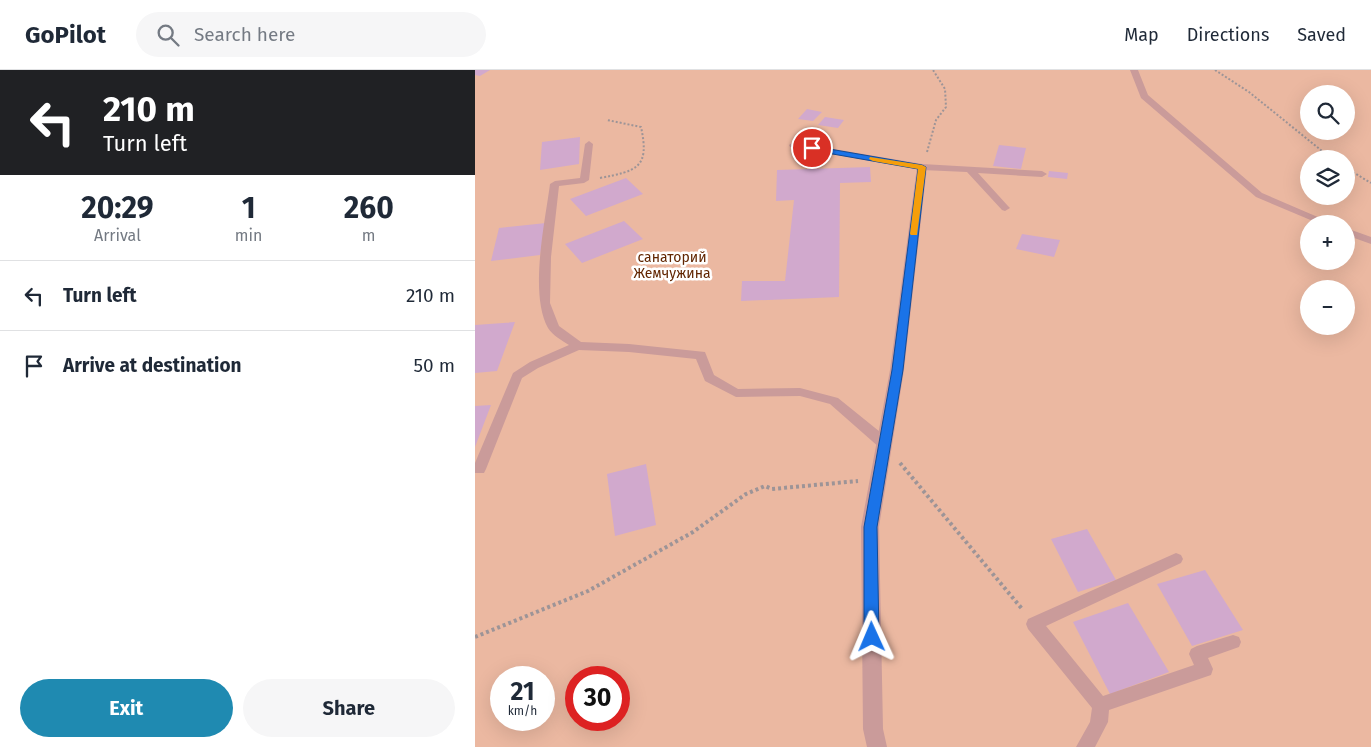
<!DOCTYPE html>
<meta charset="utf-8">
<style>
:root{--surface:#fff;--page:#f6f6f7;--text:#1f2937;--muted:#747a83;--line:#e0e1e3;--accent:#1f8ab1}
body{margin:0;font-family:"Fira Sans",sans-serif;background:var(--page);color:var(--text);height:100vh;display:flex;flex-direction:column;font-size:19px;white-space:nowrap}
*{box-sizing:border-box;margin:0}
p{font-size:16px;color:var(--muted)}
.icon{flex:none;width:28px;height:28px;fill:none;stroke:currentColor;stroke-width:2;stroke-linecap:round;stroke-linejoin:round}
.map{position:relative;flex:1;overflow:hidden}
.details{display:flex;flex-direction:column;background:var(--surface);width:475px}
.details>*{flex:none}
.hud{background:#202124;color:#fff;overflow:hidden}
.controls{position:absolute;left:825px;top:15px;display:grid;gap:10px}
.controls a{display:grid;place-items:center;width:55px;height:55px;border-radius:50%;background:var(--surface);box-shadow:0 5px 20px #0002;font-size:25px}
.speed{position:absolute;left:15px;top:596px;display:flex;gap:10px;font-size:25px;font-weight:700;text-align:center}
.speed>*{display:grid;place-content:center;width:65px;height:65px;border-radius:50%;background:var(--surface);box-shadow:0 5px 20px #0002;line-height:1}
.speed small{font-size:12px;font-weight:400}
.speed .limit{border:8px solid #d22;background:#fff;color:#111}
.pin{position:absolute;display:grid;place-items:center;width:42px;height:42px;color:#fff;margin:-21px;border:2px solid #fff;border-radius:50%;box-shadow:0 1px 5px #0007}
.me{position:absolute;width:55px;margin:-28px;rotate:359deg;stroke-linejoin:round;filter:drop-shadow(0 0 4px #0008)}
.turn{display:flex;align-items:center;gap:18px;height:105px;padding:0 20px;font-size:22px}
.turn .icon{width:65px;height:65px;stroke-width:2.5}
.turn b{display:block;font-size:35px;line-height:42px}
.eta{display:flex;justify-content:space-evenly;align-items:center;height:85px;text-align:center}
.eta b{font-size:30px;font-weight:700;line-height:35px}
.primary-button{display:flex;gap:10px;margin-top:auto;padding:10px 20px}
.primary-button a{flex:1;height:58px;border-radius:30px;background:var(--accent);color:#fff;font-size:20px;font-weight:700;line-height:58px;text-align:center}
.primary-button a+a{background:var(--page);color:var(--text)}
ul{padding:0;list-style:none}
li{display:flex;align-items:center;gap:15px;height:70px;padding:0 20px;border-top:1px solid var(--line)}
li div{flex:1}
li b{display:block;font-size:19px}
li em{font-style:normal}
header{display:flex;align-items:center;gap:30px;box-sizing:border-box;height:70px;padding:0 25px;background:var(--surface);border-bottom:1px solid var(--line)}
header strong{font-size:24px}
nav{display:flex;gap:28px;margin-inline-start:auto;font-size:18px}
.search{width:350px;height:45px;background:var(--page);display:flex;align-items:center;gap:12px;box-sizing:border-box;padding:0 18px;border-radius:28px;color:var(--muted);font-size:19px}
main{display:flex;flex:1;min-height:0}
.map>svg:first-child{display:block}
.green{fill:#ebb8a1;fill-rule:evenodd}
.building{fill:#d1a9cd}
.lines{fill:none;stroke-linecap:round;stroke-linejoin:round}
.path-far1{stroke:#9d9497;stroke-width:2;stroke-dasharray:2 2;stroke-linecap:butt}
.path{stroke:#9d9497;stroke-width:4;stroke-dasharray:3 3;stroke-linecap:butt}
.lane{fill:#ca9b9a;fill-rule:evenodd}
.street{fill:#ca9b9a;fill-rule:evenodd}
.route{fill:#1a73e8;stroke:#114b97}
.slow{fill:#f59e0b}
.labels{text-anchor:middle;stroke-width:5;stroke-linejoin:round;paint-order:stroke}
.park-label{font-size:14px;fill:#612501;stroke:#fff}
</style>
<header>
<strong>GoPilot</strong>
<div class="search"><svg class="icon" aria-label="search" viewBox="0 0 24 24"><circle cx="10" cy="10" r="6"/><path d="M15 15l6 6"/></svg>Search here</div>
<nav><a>Map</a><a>Directions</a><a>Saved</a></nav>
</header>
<main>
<section class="details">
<div class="hud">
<div class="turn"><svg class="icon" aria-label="left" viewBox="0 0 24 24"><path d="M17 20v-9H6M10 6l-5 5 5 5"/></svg><div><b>210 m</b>Turn left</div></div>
</div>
<div class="eta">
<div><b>20:29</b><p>Arrival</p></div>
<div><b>1</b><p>min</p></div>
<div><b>260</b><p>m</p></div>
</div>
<ul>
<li><svg class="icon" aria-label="left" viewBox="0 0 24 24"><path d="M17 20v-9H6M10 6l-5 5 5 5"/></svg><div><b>Turn left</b></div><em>210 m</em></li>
<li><svg class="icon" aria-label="arrive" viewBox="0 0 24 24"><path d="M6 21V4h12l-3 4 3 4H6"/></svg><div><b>Arrive at destination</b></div><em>50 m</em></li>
</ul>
<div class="primary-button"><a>Exit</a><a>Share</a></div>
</section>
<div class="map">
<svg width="896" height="677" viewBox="0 0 896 677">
<rect width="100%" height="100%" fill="#fff5f8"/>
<path class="green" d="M0,0H896V677H0ZM834,24H871V61H834ZM834,89H871V126H834ZM834,154H871V191H834ZM834,219H871V256H834ZM26,608H69V650H26ZM101,608H144V650H101Z"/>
<path class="building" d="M0,0H15L5,6L0,5Z
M332,39L347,42L338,51L323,49Z
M350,47L369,50L363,58L343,55Z
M105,67L104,94L65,100L67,72Z
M524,75L551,78L546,99L518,96Z
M395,97L396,112L365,113L364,227L266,231L267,211H310L319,130L301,131L302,100Z
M574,101L593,103L592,109L573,107Z
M151,108L168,124L111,146L95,129Z
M149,151L168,169L107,193L90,174Z
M71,153L65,185L16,191L24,158Z
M547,164L585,170L579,187L541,179Z
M40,252L22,301L0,303V255Z
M16,335L0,377V336Z
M171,394L181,455L140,466L132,404Z
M612,459L641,510L603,522L576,469Z
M730,500L768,560L717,576L682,514Z
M653,533L694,602L635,624L598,552Z"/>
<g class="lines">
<path class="path-far1" d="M740,0L774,22L857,89
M452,82L461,50L471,37L470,19L458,0
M871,98L896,113
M125,108C162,101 175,98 166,57L132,50"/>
<path class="path" d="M425,393L548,540
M0,567L113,521L218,462L271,424L290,416L297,419L383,411"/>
<path class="lane" d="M655,0H663L673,25L787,123L859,154H845L781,127L666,28Z
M114,71L118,74L114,110L109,113L84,116L76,187L75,233L84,256L106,272L154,274L230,282L239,305L263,319L325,318L363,328L415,370L417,374L415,378H405L355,334L325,326L261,327L230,311L221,289L154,282L104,280L63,298L47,308L11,399L9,403H0V393L38,303L55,292L94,275C88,271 77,265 73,258C54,223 70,153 75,114L80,111L105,108L110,74Z
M318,72L447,94L567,101L572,104L567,107L503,103L533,136L535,138L530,141L527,140L492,102L447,100L315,77L314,75Z
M871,158L896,167V174L871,165Z
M701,483L706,485L708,489L706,493L571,556L628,626L719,595L714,584L716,579L722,576L758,565L764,567L766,572L764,577L733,588L738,599L736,605L634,640L633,652L620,677H601L615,652L617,638L553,559L551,554L553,549Z"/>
<path class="street" d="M447,94L452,97L429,300L404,457L408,659L412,677H392L388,659L386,457L415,300L442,97Z"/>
</g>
<path class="route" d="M337,76L447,95L451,97L428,300L402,457L404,567L402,572L397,574L392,572L389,567V457L417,300L443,99L335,80L333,78Z"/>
<path class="slow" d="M395,87L447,95L451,97L442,165H436L435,164L443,99L398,91L394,89Z"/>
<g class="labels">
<g class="park-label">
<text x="197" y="192">санаторий<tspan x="197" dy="16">Жемчужина</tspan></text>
</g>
</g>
</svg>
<div class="controls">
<a><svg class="icon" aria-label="search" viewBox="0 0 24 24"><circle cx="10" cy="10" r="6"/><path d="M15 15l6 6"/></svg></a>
<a><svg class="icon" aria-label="layers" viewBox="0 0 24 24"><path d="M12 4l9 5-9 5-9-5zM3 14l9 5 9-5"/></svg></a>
<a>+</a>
<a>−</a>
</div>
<div class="speed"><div>21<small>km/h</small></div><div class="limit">30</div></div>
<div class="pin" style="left:337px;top:78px;background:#d93025"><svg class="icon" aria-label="arrive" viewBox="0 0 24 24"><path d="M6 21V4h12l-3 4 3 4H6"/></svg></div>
<svg class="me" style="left:397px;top:567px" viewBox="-20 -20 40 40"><path d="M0-17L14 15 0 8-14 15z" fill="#1a73e8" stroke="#fff" stroke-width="4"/></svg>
</div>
</main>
